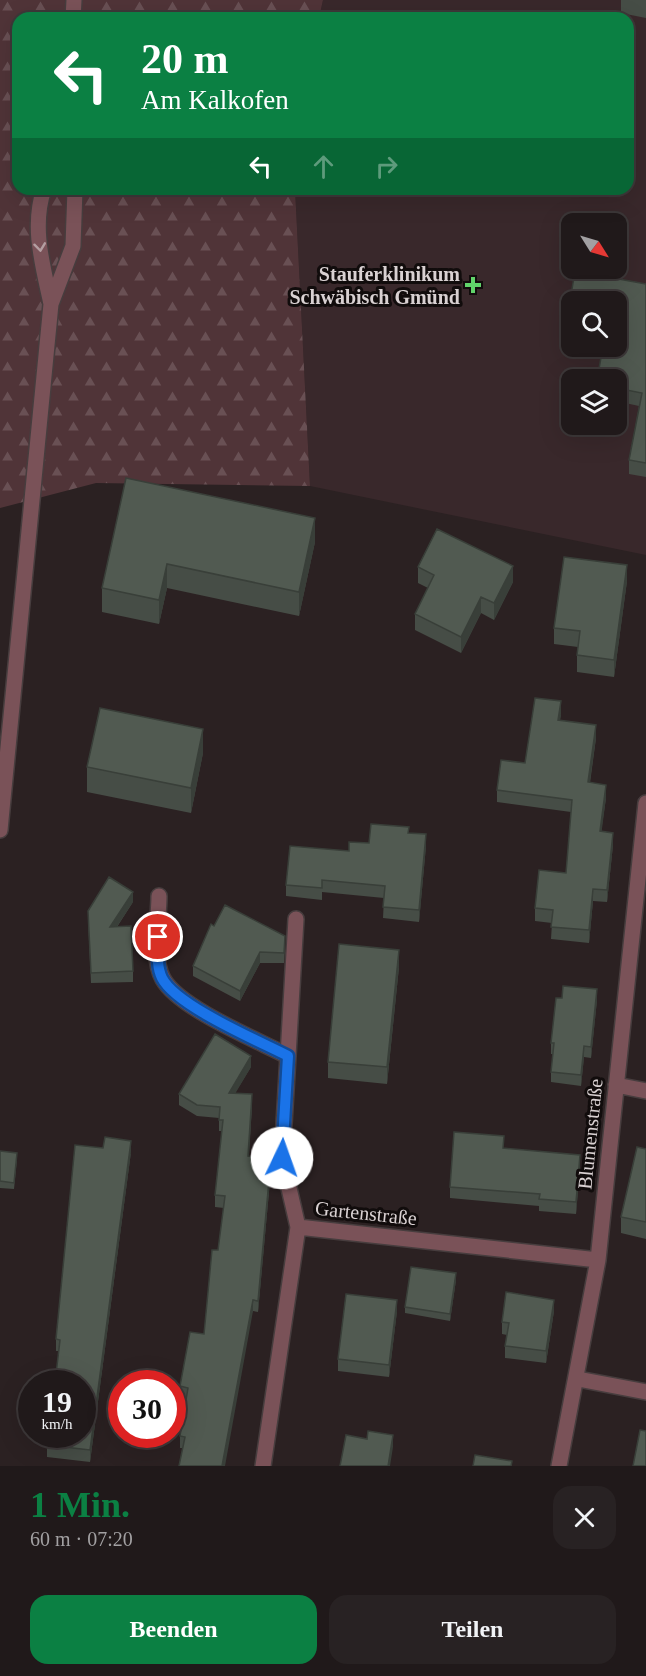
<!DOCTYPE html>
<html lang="de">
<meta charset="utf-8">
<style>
:root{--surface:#20191a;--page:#282223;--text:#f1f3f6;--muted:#a2a0a2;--line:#3d3839;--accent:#0b8043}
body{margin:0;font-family:Georgia,serif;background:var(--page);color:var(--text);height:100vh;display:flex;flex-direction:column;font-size:22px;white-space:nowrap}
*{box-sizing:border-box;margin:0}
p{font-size:20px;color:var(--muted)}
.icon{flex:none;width:33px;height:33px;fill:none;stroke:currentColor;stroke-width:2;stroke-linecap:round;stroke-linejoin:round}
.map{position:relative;height:1466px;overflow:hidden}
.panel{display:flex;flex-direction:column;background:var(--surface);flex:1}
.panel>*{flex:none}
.guide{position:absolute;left:12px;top:12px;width:622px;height:183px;border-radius:18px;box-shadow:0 6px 24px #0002,0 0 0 2px var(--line);background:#0b8043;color:#fff;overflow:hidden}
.needle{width:39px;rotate:127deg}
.fabs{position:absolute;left:561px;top:213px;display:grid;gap:12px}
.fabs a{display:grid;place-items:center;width:66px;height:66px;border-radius:12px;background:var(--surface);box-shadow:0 6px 24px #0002,0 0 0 2px var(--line);font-size:30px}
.speed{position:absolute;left:18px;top:1370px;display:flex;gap:12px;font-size:30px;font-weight:700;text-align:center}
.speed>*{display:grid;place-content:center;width:78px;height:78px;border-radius:50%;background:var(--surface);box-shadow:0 6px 24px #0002,0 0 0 2px var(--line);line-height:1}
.speed small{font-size:15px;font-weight:400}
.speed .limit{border:9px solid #d22;background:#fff;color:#111}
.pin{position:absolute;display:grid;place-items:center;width:51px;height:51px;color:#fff;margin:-26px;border:3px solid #fff;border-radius:50%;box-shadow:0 2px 6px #0007}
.me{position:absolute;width:66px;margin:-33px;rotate:3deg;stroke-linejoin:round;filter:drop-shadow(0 0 4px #0008)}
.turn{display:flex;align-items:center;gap:21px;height:126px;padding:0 30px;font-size:27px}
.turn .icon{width:78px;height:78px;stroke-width:2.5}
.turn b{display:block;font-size:42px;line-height:51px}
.lanes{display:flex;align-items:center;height:57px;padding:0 30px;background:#0003;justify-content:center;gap:30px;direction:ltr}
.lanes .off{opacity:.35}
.round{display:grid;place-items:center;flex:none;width:63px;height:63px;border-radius:18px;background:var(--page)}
.head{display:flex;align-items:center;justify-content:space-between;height:102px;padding:0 30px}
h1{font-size:36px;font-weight:700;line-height:45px;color:var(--accent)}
.action{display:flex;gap:12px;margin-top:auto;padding:12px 30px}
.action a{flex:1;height:69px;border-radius:18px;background:var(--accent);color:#fff;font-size:24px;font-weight:700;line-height:69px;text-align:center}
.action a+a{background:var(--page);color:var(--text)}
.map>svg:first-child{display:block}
.built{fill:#39282b;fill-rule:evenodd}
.forest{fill:url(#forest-firs)}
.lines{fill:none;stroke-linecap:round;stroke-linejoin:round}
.minor-casing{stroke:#473d3e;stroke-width:18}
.minor{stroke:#7a5258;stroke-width:15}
.wall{fill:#464d46}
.shaded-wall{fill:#393f39}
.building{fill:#515a51;stroke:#393f39;stroke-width:1.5}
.oneway{stroke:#b39ea1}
.route-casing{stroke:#114b97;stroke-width:15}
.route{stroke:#1a73e8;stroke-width:10}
.poi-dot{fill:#61d46a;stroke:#110c0c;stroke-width:2}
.labels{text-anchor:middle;stroke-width:6;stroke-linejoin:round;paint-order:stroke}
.poi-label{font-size:20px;font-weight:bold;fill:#d9d1d2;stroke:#110c0c;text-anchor:end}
.street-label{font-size:20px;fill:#d9d1d2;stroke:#110c0c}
</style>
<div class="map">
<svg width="646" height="1466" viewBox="0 0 646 1466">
<defs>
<pattern id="forest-firs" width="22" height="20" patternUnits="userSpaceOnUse" patternTransform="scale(1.5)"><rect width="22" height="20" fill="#503438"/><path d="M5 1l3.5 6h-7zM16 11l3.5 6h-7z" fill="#695054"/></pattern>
</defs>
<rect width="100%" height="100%" fill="#2b2122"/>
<path class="built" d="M323,0H646V555L310,486L295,189H628V18H319ZM572,224H616V268H572ZM572,302H616V346H572ZM572,380H616V424H572Z"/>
<path class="forest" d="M0,0H323L319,18H18V189H295L310,486L96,483L0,508Z"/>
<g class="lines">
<defs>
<path id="minor" d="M73,18L74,0
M44,189C31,227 43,266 51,304
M0,830L51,304L73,246L75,189
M159,896C159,920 151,958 163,979C179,1008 257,1040 288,1056L282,1158L298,1227L263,1466
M288,1056L296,919
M616,1085L646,1091
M298,1227L598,1260
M578,1379L646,1392
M559,1466L598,1260L646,803"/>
</defs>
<use href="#minor" class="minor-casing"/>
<use href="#minor" class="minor"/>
</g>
<path class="wall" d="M621,0H646V18L621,13Z
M646,284V477L629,474V460L639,406L616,401V302H572V308H571V295Z
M126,478L315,542L299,616L167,588L159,624L102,612V588Z
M418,567L513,582L494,620L481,613L461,653L415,630V614L428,588L418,583Z
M627,581L614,677L577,672V655L578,647L554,644V628Z
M561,714L560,720L596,738L590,783L606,798L601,832L613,845L607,902L593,901L589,943L551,939L552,923L535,921V908L566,873L571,812L497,802V790L525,763Z
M203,753L191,813L87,792V767Z
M409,833L426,846L419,922L383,918L384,898L322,892V900L286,896V885L349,851L369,843Z
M133,902L117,927L133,971V982L91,983L88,921Z
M214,926L285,947L284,963H260L240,1001L193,976V966Z
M399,967L387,1084L328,1078V1062Z
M597,1000L591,1058L584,1057L581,1086L551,1082V1072L553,1054H551V1043Z
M251,1067L235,1093L252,1106L249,1156L271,1170L258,1312L253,1311L183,1448H180V1436L186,1399L180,1398V1386L204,1334L218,1250L224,1208L215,1207V1195L222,1131H219V1118L197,1116L179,1105V1094Z
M504,1148L580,1167L576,1214L539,1211V1206L450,1198V1187Z
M646,1149V1239L621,1233V1217Z
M0,1151L17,1159L14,1189L0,1188Z
M131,1152L90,1462L47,1457V1445L59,1351H56V1339Z
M456,1280L450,1321L405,1313V1307Z
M397,1311L389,1377L338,1371V1359Z
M554,1311L546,1363L505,1358V1346L507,1335L502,1334V1322Z"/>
<path class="shaded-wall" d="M315,518V542L299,616V592Z
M167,564V588L159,624V600Z
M627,565V581L614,677V660Z
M513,566V582L494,620V603Z
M481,597V613L461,653V637Z
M561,701V714L558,733V720Z
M596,725V738L588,795V782Z
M203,729V753L191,813V788Z
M606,785V798L600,844V831Z
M613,833V845L607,902V890Z
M426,834V846L419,922V910Z
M593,889V901L589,943V930Z
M133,892V902L110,937V927Z
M399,950V967L387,1084V1067Z
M260,952V963L240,1001V991Z
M597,989V1000L591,1058V1047Z
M584,1046V1057L581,1086V1075Z
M251,1056V1067L229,1104V1093Z
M252,1094V1106L248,1167V1156Z
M131,1141V1152L90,1462V1450Z
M580,1155V1167L576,1214V1202Z
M271,1158V1170L258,1312V1301Z
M456,1273V1280L450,1321V1314Z
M253,1300V1311L225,1466H222Z
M397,1300V1311L389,1377V1365Z
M554,1300V1311L546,1363V1351Z
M393,1435V1447L390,1466H388Z"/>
<path class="building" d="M575,271L646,284V463L629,460L642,393L616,388V380H597L603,346H616V302H608L571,295Z
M126,478L315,518L299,592L167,564L159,600L102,588Z
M437,529L513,566L494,603L481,597L461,637L415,614L434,575L418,567Z
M564,557L627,565L614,660L577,655L580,631L554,628Z
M535,698L561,701L558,720L596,725L588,782L606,785L600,831L613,833L607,890L593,889L589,930L551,927L553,910L535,908L539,870L566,873L572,800L497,790L501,760L525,763Z
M100,708L203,729L191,788L87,767Z
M371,824L409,827L408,833L426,834L419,910L383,907L385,886L322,880V888L286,885L290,846L349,851V842L369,843Z
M109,877L133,892L110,927L131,926L133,971L91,973L88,911Z
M225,905L285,936L284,953L260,952L240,991L193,966L211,924L214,926Z
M339,944L399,950L387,1067L328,1062Z
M563,986L597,989L591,1047L584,1046L581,1075L551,1072L554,1043H551L556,998H562Z
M215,1034L251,1056L229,1093L252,1094L248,1156L271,1158L258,1301L253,1300L222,1466H179L185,1437L180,1436L188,1388L180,1386L190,1332L204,1334L212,1250H218L225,1196L215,1195L223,1120H219L220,1107L197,1105L179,1094Z
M454,1132L504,1136L503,1148L580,1155L576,1202L539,1199L540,1194L450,1187Z
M105,1137L131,1141L90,1450L47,1445L48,1434H82V1383H55L60,1340L56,1339L75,1145L103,1148Z
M637,1147L646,1149V1222L621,1217Z
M0,1151L17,1153L14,1183L0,1181Z
M411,1267L456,1273L450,1314L405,1307Z
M506,1292L554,1300L546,1351L505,1346L509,1323L502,1322Z
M346,1294L397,1300L389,1365L338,1359Z
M640,1430L646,1431V1466H633Z
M368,1431L393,1435L388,1466H340L346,1435L367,1439Z
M475,1455L512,1461L511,1466H473Z"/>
<defs><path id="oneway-chevron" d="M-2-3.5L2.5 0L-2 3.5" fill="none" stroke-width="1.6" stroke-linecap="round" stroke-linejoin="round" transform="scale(1.5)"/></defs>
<use class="oneway" href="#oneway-chevron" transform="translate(40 247) rotate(83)"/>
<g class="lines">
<defs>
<path id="route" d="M158,937C158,950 156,966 162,978C176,1006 259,1041 288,1056L282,1158"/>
</defs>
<use href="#route" class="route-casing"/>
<use href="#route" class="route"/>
</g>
<path class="poi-dot" d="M470 276h6v6h6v6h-6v6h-6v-6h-6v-6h6z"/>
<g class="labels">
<g class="poi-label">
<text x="460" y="281">Stauferklinikum<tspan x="460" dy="23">Schwäbisch Gmünd</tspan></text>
</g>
<g class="street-label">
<text transform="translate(590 1134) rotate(-84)" y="7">Blumenstraße</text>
<text transform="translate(366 1213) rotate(6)" y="7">Gartenstraße</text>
</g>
</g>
</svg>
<div class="fabs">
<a><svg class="needle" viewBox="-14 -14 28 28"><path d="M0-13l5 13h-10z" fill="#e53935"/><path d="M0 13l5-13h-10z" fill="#a2a0a2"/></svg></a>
<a><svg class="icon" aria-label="search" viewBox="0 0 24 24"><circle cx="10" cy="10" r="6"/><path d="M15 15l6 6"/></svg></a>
<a><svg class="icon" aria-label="layers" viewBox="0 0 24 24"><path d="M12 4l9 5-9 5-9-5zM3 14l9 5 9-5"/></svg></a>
</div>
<div class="speed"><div>19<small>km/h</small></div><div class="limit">30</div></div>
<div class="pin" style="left:158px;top:937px;background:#d93025"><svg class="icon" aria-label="arrive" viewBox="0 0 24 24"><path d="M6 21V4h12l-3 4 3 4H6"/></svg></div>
<svg class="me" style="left:282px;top:1158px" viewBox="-20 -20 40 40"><circle r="19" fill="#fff"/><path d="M0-13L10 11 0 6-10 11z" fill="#1a73e8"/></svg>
<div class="guide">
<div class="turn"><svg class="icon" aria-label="left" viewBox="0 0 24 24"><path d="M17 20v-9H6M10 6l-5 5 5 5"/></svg><div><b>20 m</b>Am Kalkofen</div></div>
<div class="lanes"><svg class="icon" aria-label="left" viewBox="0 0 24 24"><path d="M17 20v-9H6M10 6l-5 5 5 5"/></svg><svg class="icon off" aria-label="ahead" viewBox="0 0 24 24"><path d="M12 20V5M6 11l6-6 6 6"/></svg><svg class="icon off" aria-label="right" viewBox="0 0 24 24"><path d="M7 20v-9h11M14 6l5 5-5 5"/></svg></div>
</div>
</div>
<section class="panel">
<div class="head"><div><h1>1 Min.</h1><p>60 m · 07:20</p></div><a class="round"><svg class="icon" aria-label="close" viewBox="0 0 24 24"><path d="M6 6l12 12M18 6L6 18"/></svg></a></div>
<div class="action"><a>Beenden</a><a>Teilen</a></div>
</section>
